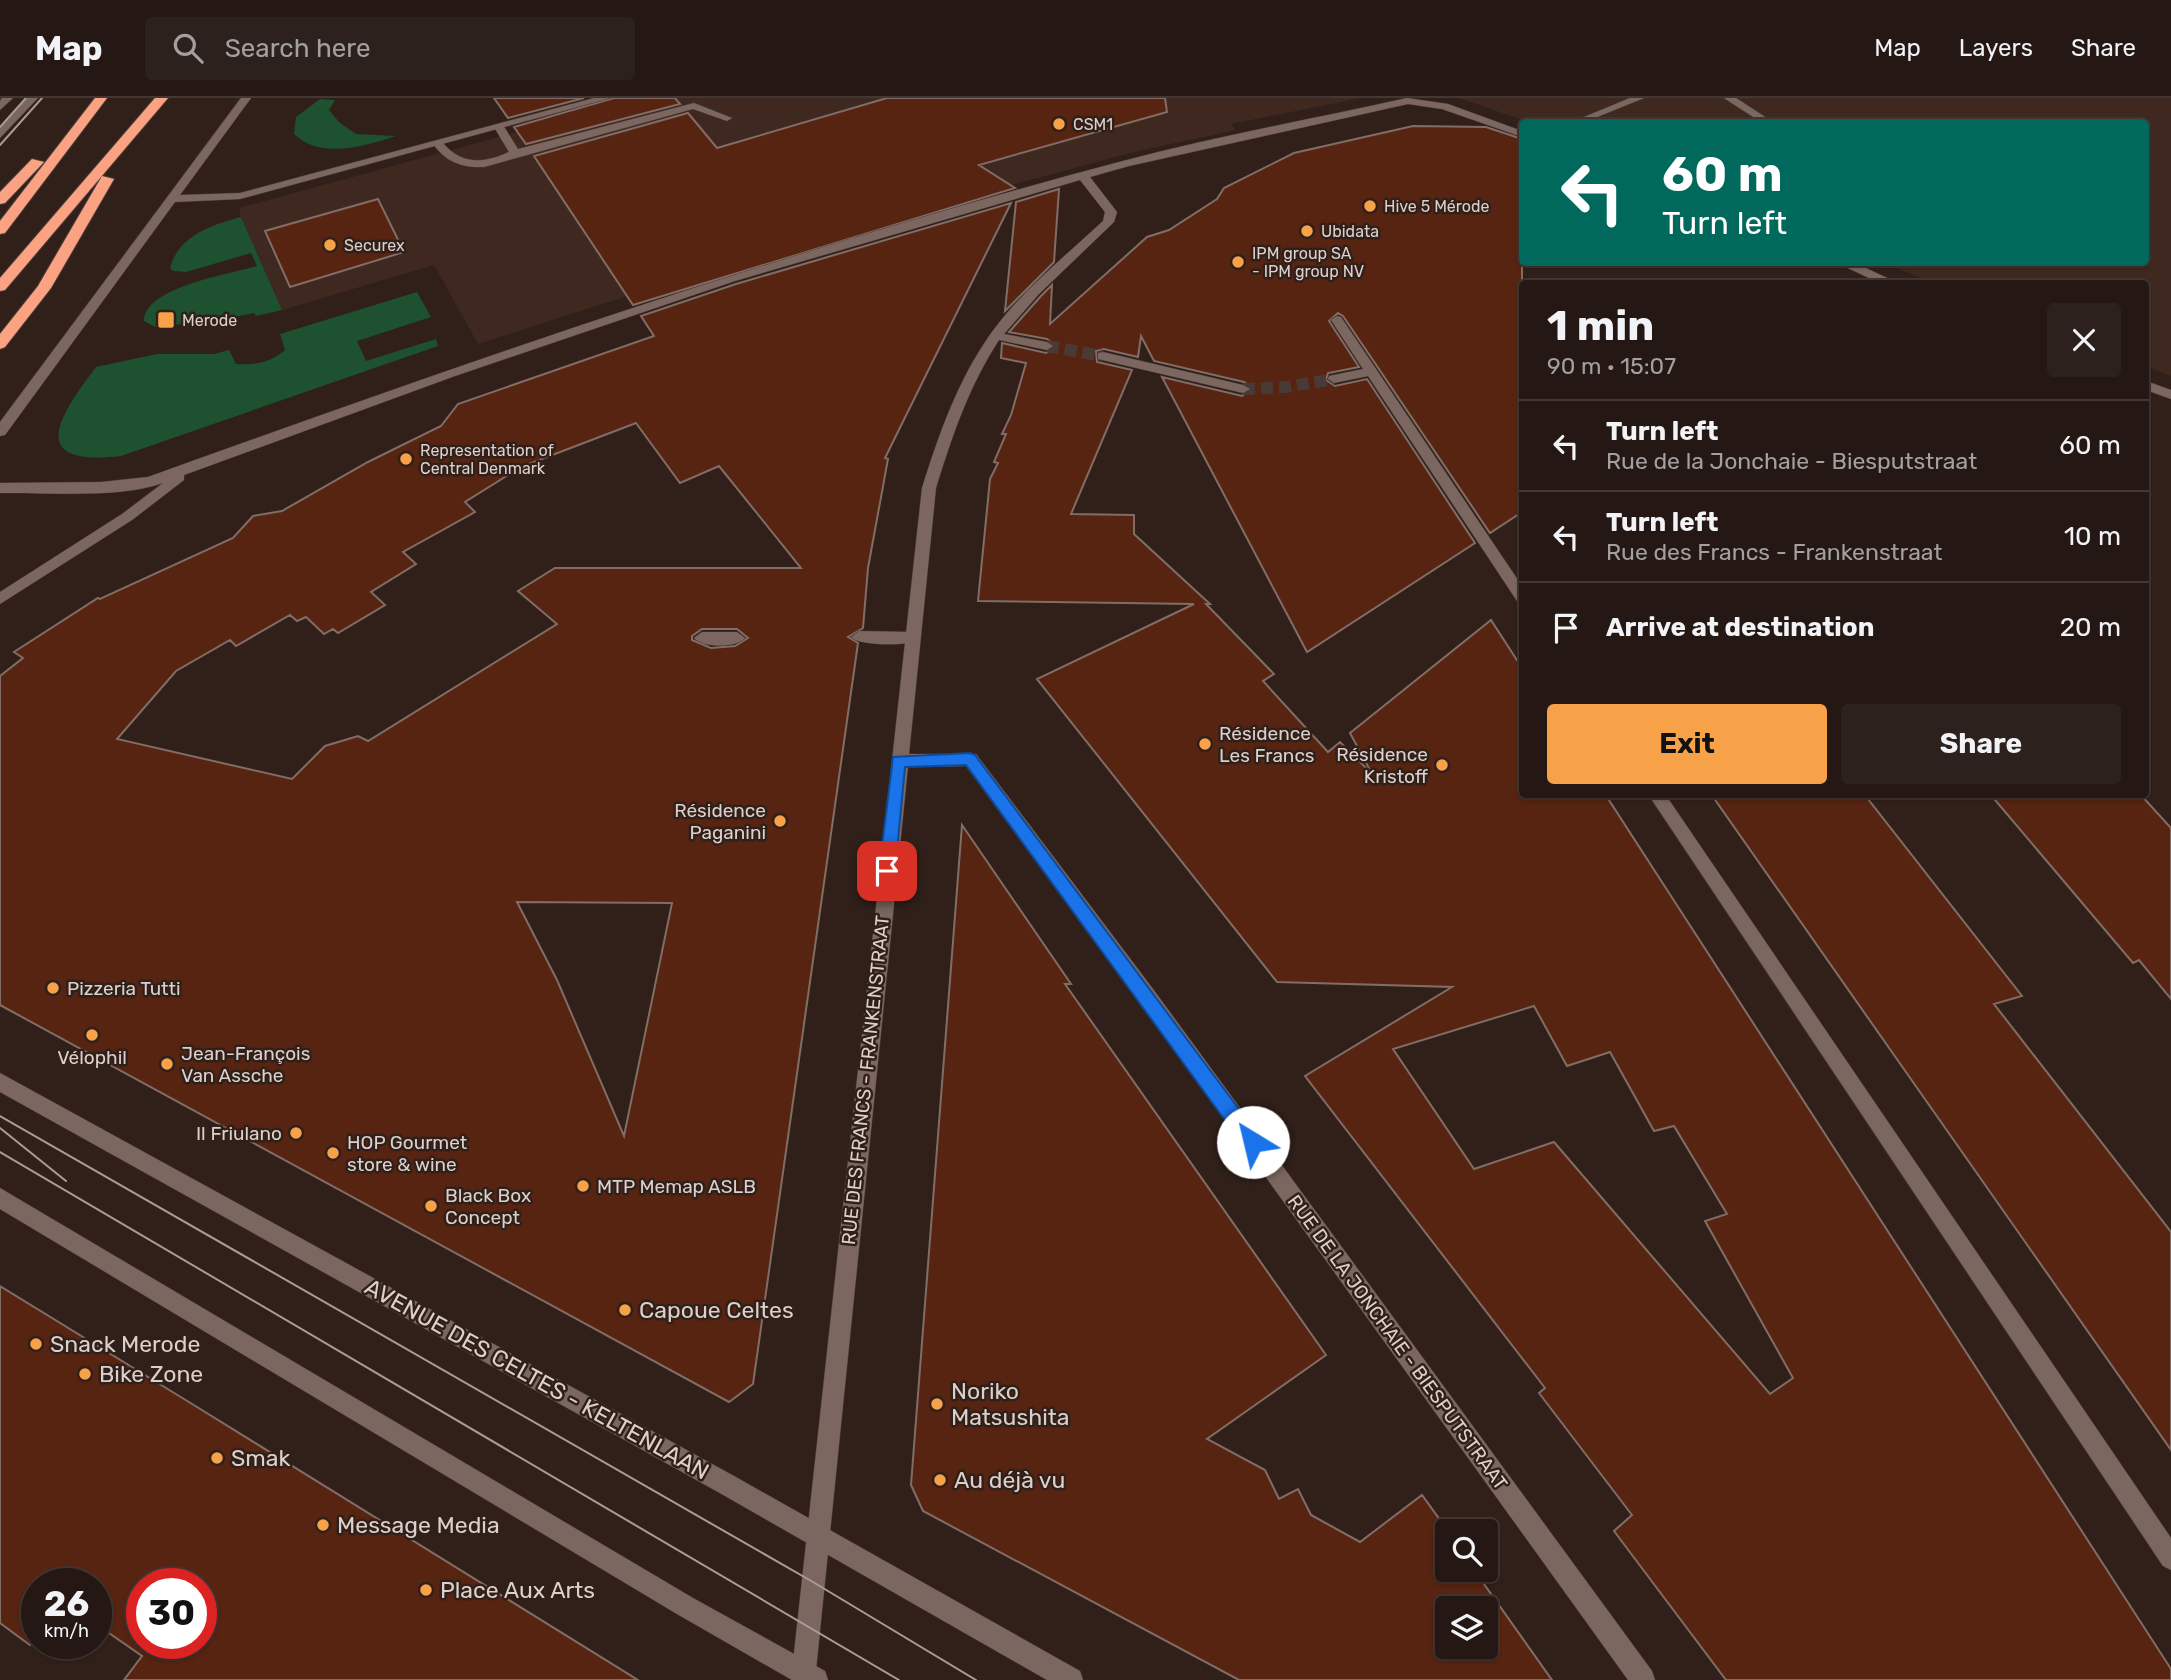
<!DOCTYPE html>
<meta charset="utf-8">
<style>
:root{--surface:#251814;--page:#2d211d;--text:#f1f3f6;--muted:#a3a0a0;--line:#423734;--accent:#f7a149}
body{margin:0;font-family:Rubik,sans-serif;background:var(--page);color:var(--text);height:100vh;display:flex;flex-direction:column;font-size:26px;white-space:nowrap}
*{box-sizing:border-box;margin:0}
p{font-size:23px;color:var(--muted)}
.icon{flex:none;width:38px;height:38px;fill:none;stroke:currentColor;stroke-width:2;stroke-linecap:round;stroke-linejoin:round}
.map{position:relative;flex:1;overflow:hidden}
.details{position:absolute;left:1519px;top:182px;width:630px;height:518px;display:flex;flex-direction:column;background:var(--surface);border-radius:7px;box-shadow:0 2px 5px #0004,0 0 0 2px var(--line)}
.details>*{flex:none}
.top-card{position:absolute;left:1519px;top:21px;width:630px;height:147px;border-radius:7px;box-shadow:0 2px 5px #0004,0 0 0 2px var(--line);background:#00695c;color:#fff;overflow:hidden}
.buttons{position:absolute;left:1435px;top:1421px;display:grid;gap:14px}
.buttons a{display:grid;place-items:center;width:63px;height:63px;border-radius:7px;background:var(--surface);box-shadow:0 2px 5px #0004,0 0 0 2px var(--line);font-size:35px}
.speed{position:absolute;left:21px;top:1470px;display:flex;gap:14px;font-size:35px;font-weight:700;text-align:center}
.speed>*{display:grid;place-content:center;width:91px;height:91px;border-radius:50%;background:var(--surface);box-shadow:0 2px 5px #0004,0 0 0 2px var(--line);line-height:1}
.speed small{font-size:18px;font-weight:400}
.speed .limit{border:10px solid #d22;background:#fff;color:#111}
.pin{position:absolute;display:grid;place-items:center;width:60px;height:60px;color:#fff;margin:-30px;border-radius:14px;box-shadow:0 4px 10px #0006}
.me{position:absolute;width:77px;margin:-38px;rotate:324deg;stroke-linejoin:round;filter:drop-shadow(0 0 5px #0008)}
.turn{display:flex;align-items:center;gap:24px;height:147px;padding:0 28px;font-size:32px}
.turn .icon{width:91px;height:91px;stroke-width:2.5}
.turn b{display:block;font-size:49px;line-height:60px}
.round{display:grid;place-items:center;flex:none;width:74px;height:74px;border-radius:7px;background:var(--page)}
.head{display:flex;align-items:center;justify-content:space-between;height:119px;padding:0 28px}
h1{font-size:42px;font-weight:700;line-height:52px}
.cta{display:flex;gap:14px;margin-top:auto;padding:14px 28px}
.cta a{flex:1;height:80px;border-radius:7px;background:var(--accent);color:#111;font-size:28px;font-weight:700;line-height:80px;text-align:center}
.cta a+a{background:var(--page);color:var(--text)}
ul{padding:0;list-style:none}
li{display:flex;align-items:center;gap:21px;height:91px;padding:0 28px;border-top:2px solid var(--line)}
li div{flex:1}
li b{display:block;font-size:26px}
li em{font-style:normal}
header{display:flex;align-items:center;gap:42px;box-sizing:border-box;height:98px;padding:0 35px;background:var(--surface);border-bottom:2px solid var(--line)}
header strong{font-size:33px}
nav{display:flex;gap:38px;margin-inline-start:auto;font-size:24px}
.search{width:490px;height:63px;background:var(--page);display:flex;align-items:center;gap:18px;box-sizing:border-box;padding:0 24px;border-radius:7px;color:var(--muted);font-size:26px}
.map>svg:first-child{display:block}
.built{fill:#3f2820}
.green{fill:#1d5130}
.building{fill:#562411;stroke:#816d66;stroke-width:2;fill-rule:evenodd}
.lines{fill:none;stroke-linecap:round;stroke-linejoin:round}
.street-tunnel{stroke:#4a3a35;stroke-width:12;stroke-dasharray:12 6;stroke-linecap:butt}
.lane-casing{stroke:#4b3d39;stroke-width:1}
.street-casing{stroke:#4b3d39;stroke-width:1}
.secondary-casing{stroke:#4b3d39;stroke-width:1}
.highway-casing{stroke:#4b3d39;stroke-width:2}
.lane{fill:#7b6760;fill-rule:evenodd}
.street{fill:#7b6760;fill-rule:evenodd}
.secondary{fill:#7b6760;fill-rule:evenodd}
.highway{fill:#faa282;fill-rule:evenodd}
.tram{stroke:#a99c97;stroke-width:2}
.route{fill:#1a73e8;stroke:#114b97;stroke-width:2}
.poi-dot{fill:#f7a149;stroke:#31201a;stroke-width:2.5}
.labels{text-anchor:middle;stroke-width:5;stroke-linejoin:round;paint-order:stroke}
.far-poi-label{font-size:16px;fill:#dbd0cc;stroke:#31201a;text-anchor:start}
.poi-label{font-size:19px;fill:#dbd0cc;stroke:#31201a;text-anchor:start}
.street-label{font-size:19px;fill:#dbd0cc;stroke:#31201a}
.near-poi-label{font-size:23px;fill:#dbd0cc;stroke:#31201a;text-anchor:start}
.near-street-label{font-size:23px;fill:#dbd0cc;stroke:#31201a}
</style>
<header>
<strong>Map</strong>
<div class="search"><svg class="icon" aria-label="search" viewBox="0 0 24 24"><circle cx="10" cy="10" r="6"/><path d="M15 15l6 6"/></svg>Search here</div>
<nav><a>Map</a><a>Layers</a><a>Share</a></nav>
</header>
<div class="map">
<svg width="2171" height="1582" viewBox="0 0 2171 1582">
<rect width="100%" height="100%" fill="#31201a"/>
<path class="built" d="M642,0H1361L1231,26L1236,32L1134,54L1008,88L1003,82L792,145L478,246L434,167L282,212L241,119L239,110Z
M1459,0H2171V278L2146,268V186L1936,185L1883,165L2146,164V24H1528Z"/>
<path class="green" d="M320,1L335,2L329,12L340,25L356,36L396,38C366,48 320,62 294,36L296,19Z
M241,119L282,212L256,218L254,215L234,219L235,223L196,229L194,225L173,227V231L155,229L144,223C144,189 231,176 257,168L251,155L186,174L173,173L170,170C179,137 212,127 241,119Z
M417,194L431,219L357,243L366,263L436,241L438,248L121,358C24,369 60,317 96,269L157,256H214L229,252L236,266C255,267 270,265 285,252L280,236Z"/>
<path class="building" d="M494,0H584L508,20Z
M614,0H675L680,6L526,46L514,29Z
M887,0H1165L1167,14L979,67L1015,90L633,207L534,58L688,15L717,50Z
M1413,28L1486,29L1522,41V414L1490,435L1343,218L1338,215L1329,223L1359,269L1328,275L1326,282L1335,288L1367,281L1475,445L1307,554L1162,279L1242,298L1252,290L1244,284L1154,263L1141,238L1138,259L1104,251L1096,253L1097,264L1132,272L1071,416L1134,417V436L1210,506H1206L1274,576L1263,583L1328,654L1340,644L1372,676L1350,635L1491,522L1522,570V696H1605L2171,1571V1582H1726L1614,1433L1632,1417L1539,1295L1545,1290L1305,978L1452,889L1277,884L1037,581L1194,506L978,503L990,381L998,365L994,364L1006,336H1002L1011,317L1026,265L1001,260L1002,245L1046,255L1054,250V246L1047,241L1009,234L1041,198L1052,187L1050,226L1147,139L1169,132L1217,101L1224,90L1294,55ZM1534,908L1567,968L1610,954L1654,1033L1674,1028L1727,1116L1705,1123L1793,1280L1770,1296L1554,1044L1474,1071L1393,951Z
M1059,91L1054,164L1005,213L1016,104Z
M378,101L404,154L290,189L265,133Z
M1011,105L885,360L888,361L868,470L863,530L848,539L858,545L753,1286L729,1304L0,907V578L23,560L14,554L98,500L100,501L233,440L253,418L282,413L368,364L441,328L458,306L654,238L641,218L736,186ZM636,325L680,385L719,368L801,470H555L518,493L557,526L368,643L358,638L325,648L292,681L117,641L176,573L230,542L236,548L290,517L297,523L306,519L324,536L333,531L338,535L385,507L371,494L416,466L403,454L475,414L465,404L521,369ZM702,531H737L748,540L735,548L711,550L692,542V538ZM517,804L672,805L624,1038L557,882Z
M1711,696H1864L2022,898L1994,906L2171,1134V1352Z
M1990,696H2140L2171,730V901L2139,862L2133,865Z
M962,727L1071,886H1065L1326,1257L1207,1341L1265,1372L1279,1401L1298,1391L1311,1417L1360,1444L1422,1397L1448,1433L1447,1472H1474L1552,1582H1239L923,1413L911,1387ZM1447,1510H1486V1549H1447Z
M0,1188L197,1309L638,1582H124L142,1558L96,1526V1486H37V1538L30,1547L0,1525ZM142,1486H201V1545H142Z"/>
<g class="lines">
<path class="street-tunnel" d="M1047,248L1103,258
M1243,291L1286,289L1334,281"/>
<defs>
<path id="lane" d="M27,0H38L0,40V30Z
M1630,0H1644L1585,24H1572Z
M1724,0H1736L1773,24H1761Z
M694,5L732,20L727,23L693,11L484,69C462,70 446,64 433,46L442,44C461,67 483,66 509,54L494,29L495,27H503L518,51Z
M859,533L912,534L920,540C913,549 858,548 851,539Z
M702,534H737L745,540C737,550 702,550 694,540Z"/>
<path id="street" d="M2,0H13L0,12V3Z
M241,0H251L180,97L240,95L594,0H611L240,101L175,104L5,337L0,338V324Z
M1407,0L1448,6L1522,33V39L1442,11L1408,6L1129,68L1090,79L1117,114L1114,124L1039,196L1004,236L1047,244L1053,248L1047,252L999,242C969,288 952,338 936,390L909,656H976L1153,891L1652,1573L1655,1582H1628L1139,903L966,668L908,669L815,1582H791L922,390C941,330 962,270 1002,221C1032,184 1069,155 1103,123L1105,114L1080,82L735,183L455,278L184,377V382L132,422L0,506V494L122,416L163,385C117,401 49,394 0,395V385L101,384L148,379C470,263 793,150 1123,63C1217,38 1313,21 1407,0Z
M1835,164H1853L1900,186H1882Z
M1337,218L1341,219L1522,488V504L1517,503L1368,278L1334,285L1328,281L1329,278L1363,271L1331,222Z
M1103,254L1243,287L1250,291L1243,295L1098,261V255Z
M2146,283L2171,292V301L2146,292Z
M1648,696H1665L2171,1440V1472L2163,1468Z"/>
<path id="secondary" d="M0,975L734,1378L1080,1573L1083,1582H1047L718,1394L0,994Z
M0,1090L693,1500L825,1573L828,1582H792L677,1516L0,1111Z"/>
<path id="highway" d="M95,0H107L5,135L0,136V123Z
M155,0H168L5,192L0,193V180Z
M32,61L44,64L5,105L0,106V94Z
M102,78L114,81L51,190L5,249L0,251V236L38,188Z"/>
</defs>
<use href="#lane" class="lane-casing"/>
<use href="#street" class="street-casing"/>
<use href="#secondary" class="secondary-casing"/>
<use href="#highway" class="highway-casing"/>
<use href="#lane" class="lane"/>
<use href="#street" class="street"/>
<use href="#secondary" class="secondary"/>
<use href="#highway" class="highway"/>
<path class="tram" d="M0,29L26,0
M0,47L42,0
M0,1018L813,1484L976,1582
M0,1030L66,1083
M0,1054L899,1582"/>
</g>
<path class="route" d="M970,655L975,657L1259,1038L1262,1044L1259,1051L1253,1053L1246,1051L966,667L905,669L895,773L893,778H882L879,773L893,659Z"/>
<g class="poi-dot">
<circle cx="1059" cy="26" r="7"/>
<circle cx="1370" cy="108" r="7"/>
<circle cx="1307" cy="133" r="7"/>
<circle cx="330" cy="147" r="7"/>
<circle cx="1238" cy="164" r="7"/>
<rect x="157" y="213" width="18" height="18" rx="3.5"/>
<circle cx="406" cy="361" r="7"/>
<circle cx="1205" cy="646" r="7"/>
<circle cx="1442" cy="667" r="7"/>
<circle cx="780" cy="723" r="7"/>
<circle cx="53" cy="890" r="7"/>
<circle cx="92" cy="937" r="7"/>
<circle cx="167" cy="966" r="7"/>
<circle cx="296" cy="1035" r="7"/>
<circle cx="333" cy="1055" r="7"/>
<circle cx="583" cy="1088" r="7"/>
<circle cx="431" cy="1108" r="7"/>
<circle cx="625" cy="1212" r="7"/>
<circle cx="36" cy="1246" r="7"/>
<circle cx="85" cy="1276" r="7"/>
<circle cx="937" cy="1306" r="7"/>
<circle cx="217" cy="1360" r="7"/>
<circle cx="940" cy="1382" r="7"/>
<circle cx="323" cy="1427" r="7"/>
<circle cx="426" cy="1492" r="7"/>
</g>
<g class="labels">
<g class="far-poi-label">
<text x="1073" y="32">CSM1</text>
<text x="1384" y="114">Hive 5 Mérode</text>
<text x="1321" y="139">Ubidata</text>
<text x="344" y="153">Securex</text>
<text x="1252" y="161">IPM group SA<tspan x="1252" dy="18">- IPM group NV</tspan></text>
<text x="182" y="228">Merode</text>
<text x="420" y="358">Representation of<tspan x="420" dy="18">Central Denmark</tspan></text>
</g>
<g class="poi-label">
<text x="1219" y="642">Résidence<tspan x="1219" dy="22">Les Francs</tspan></text>
<text x="1428" y="663" text-anchor="end">Résidence<tspan x="1428" dy="22">Kristoff</tspan></text>
<text x="766" y="719" text-anchor="end">Résidence<tspan x="766" dy="22">Paganini</tspan></text>
<text x="67" y="897">Pizzeria Tutti</text>
<text x="181" y="962">Jean-François<tspan x="181" dy="22">Van Assche</tspan></text>
<text x="92" y="966" text-anchor="middle">Vélophil</text>
<text x="282" y="1042" text-anchor="end">Il Friulano</text>
<text x="347" y="1051">HOP Gourmet<tspan x="347" dy="22">store &amp; wine</tspan></text>
<text x="597" y="1095">MTP Memap ASLB</text>
<text x="445" y="1104">Black Box<tspan x="445" dy="22">Concept</tspan></text>
</g>
<g class="street-label">
<text transform="translate(865 982) rotate(-84)" y="7">RUE DES FRANCS - FRANKENSTRAAT</text>
<text transform="translate(1398 1244) rotate(54)" y="7">RUE DE LA JONCHAIE - BIESPUTSTRAAT</text>
</g>
<g class="near-poi-label">
<text x="639" y="1220">Capoue Celtes</text>
<text x="50" y="1254">Snack Merode</text>
<text x="99" y="1284">Bike Zone</text>
<text x="951" y="1301">Noriko<tspan x="951" dy="26">Matsushita</tspan></text>
<text x="231" y="1368">Smak</text>
<text x="954" y="1390">Au déjà vu</text>
<text x="337" y="1435">Message Media</text>
<text x="440" y="1500">Place Aux Arts</text>
</g>
<g class="near-street-label">
<text transform="translate(537 1281) rotate(29)" y="8">AVENUE DES CELTES - KELTENLAAN</text>
</g>
</g>
</svg>
<div class="buttons">
<a><svg class="icon" aria-label="search" viewBox="0 0 24 24"><circle cx="10" cy="10" r="6"/><path d="M15 15l6 6"/></svg></a>
<a><svg class="icon" aria-label="layers" viewBox="0 0 24 24"><path d="M12 4l9 5-9 5-9-5zM3 14l9 5 9-5"/></svg></a>
</div>
<div class="speed"><div>26<small>km/h</small></div><div class="limit">30</div></div>
<div class="pin" style="left:887px;top:773px;background:#d93025"><svg class="icon" aria-label="arrive" viewBox="0 0 24 24"><path d="M6 21V4h12l-3 4 3 4H6"/></svg></div>
<svg class="me" style="left:1253px;top:1044px" viewBox="-20 -20 40 40"><circle r="19" fill="#fff"/><path d="M0-13L10 11 0 6-10 11z" fill="#1a73e8"/></svg>
<div class="top-card">
<div class="turn"><svg class="icon" aria-label="left" viewBox="0 0 24 24"><path d="M17 20v-9H6M10 6l-5 5 5 5"/></svg><div><b>60 m</b>Turn left</div></div>
</div>
<section class="details">
<div class="head"><div><h1>1 min</h1><p>90 m · 15:07</p></div><a class="round"><svg class="icon" aria-label="close" viewBox="0 0 24 24"><path d="M6 6l12 12M18 6L6 18"/></svg></a></div>
<ul>
<li><svg class="icon" aria-label="left" viewBox="0 0 24 24"><path d="M17 20v-9H6M10 6l-5 5 5 5"/></svg><div><b>Turn left</b><p>Rue de la Jonchaie - Biesputstraat</p></div><em>60 m</em></li>
<li><svg class="icon" aria-label="left" viewBox="0 0 24 24"><path d="M17 20v-9H6M10 6l-5 5 5 5"/></svg><div><b>Turn left</b><p>Rue des Francs - Frankenstraat</p></div><em>10 m</em></li>
<li><svg class="icon" aria-label="arrive" viewBox="0 0 24 24"><path d="M6 21V4h12l-3 4 3 4H6"/></svg><div><b>Arrive at destination</b></div><em>20 m</em></li>
</ul>
<div class="cta"><a>Exit</a><a>Share</a></div>
</section>
</div>
